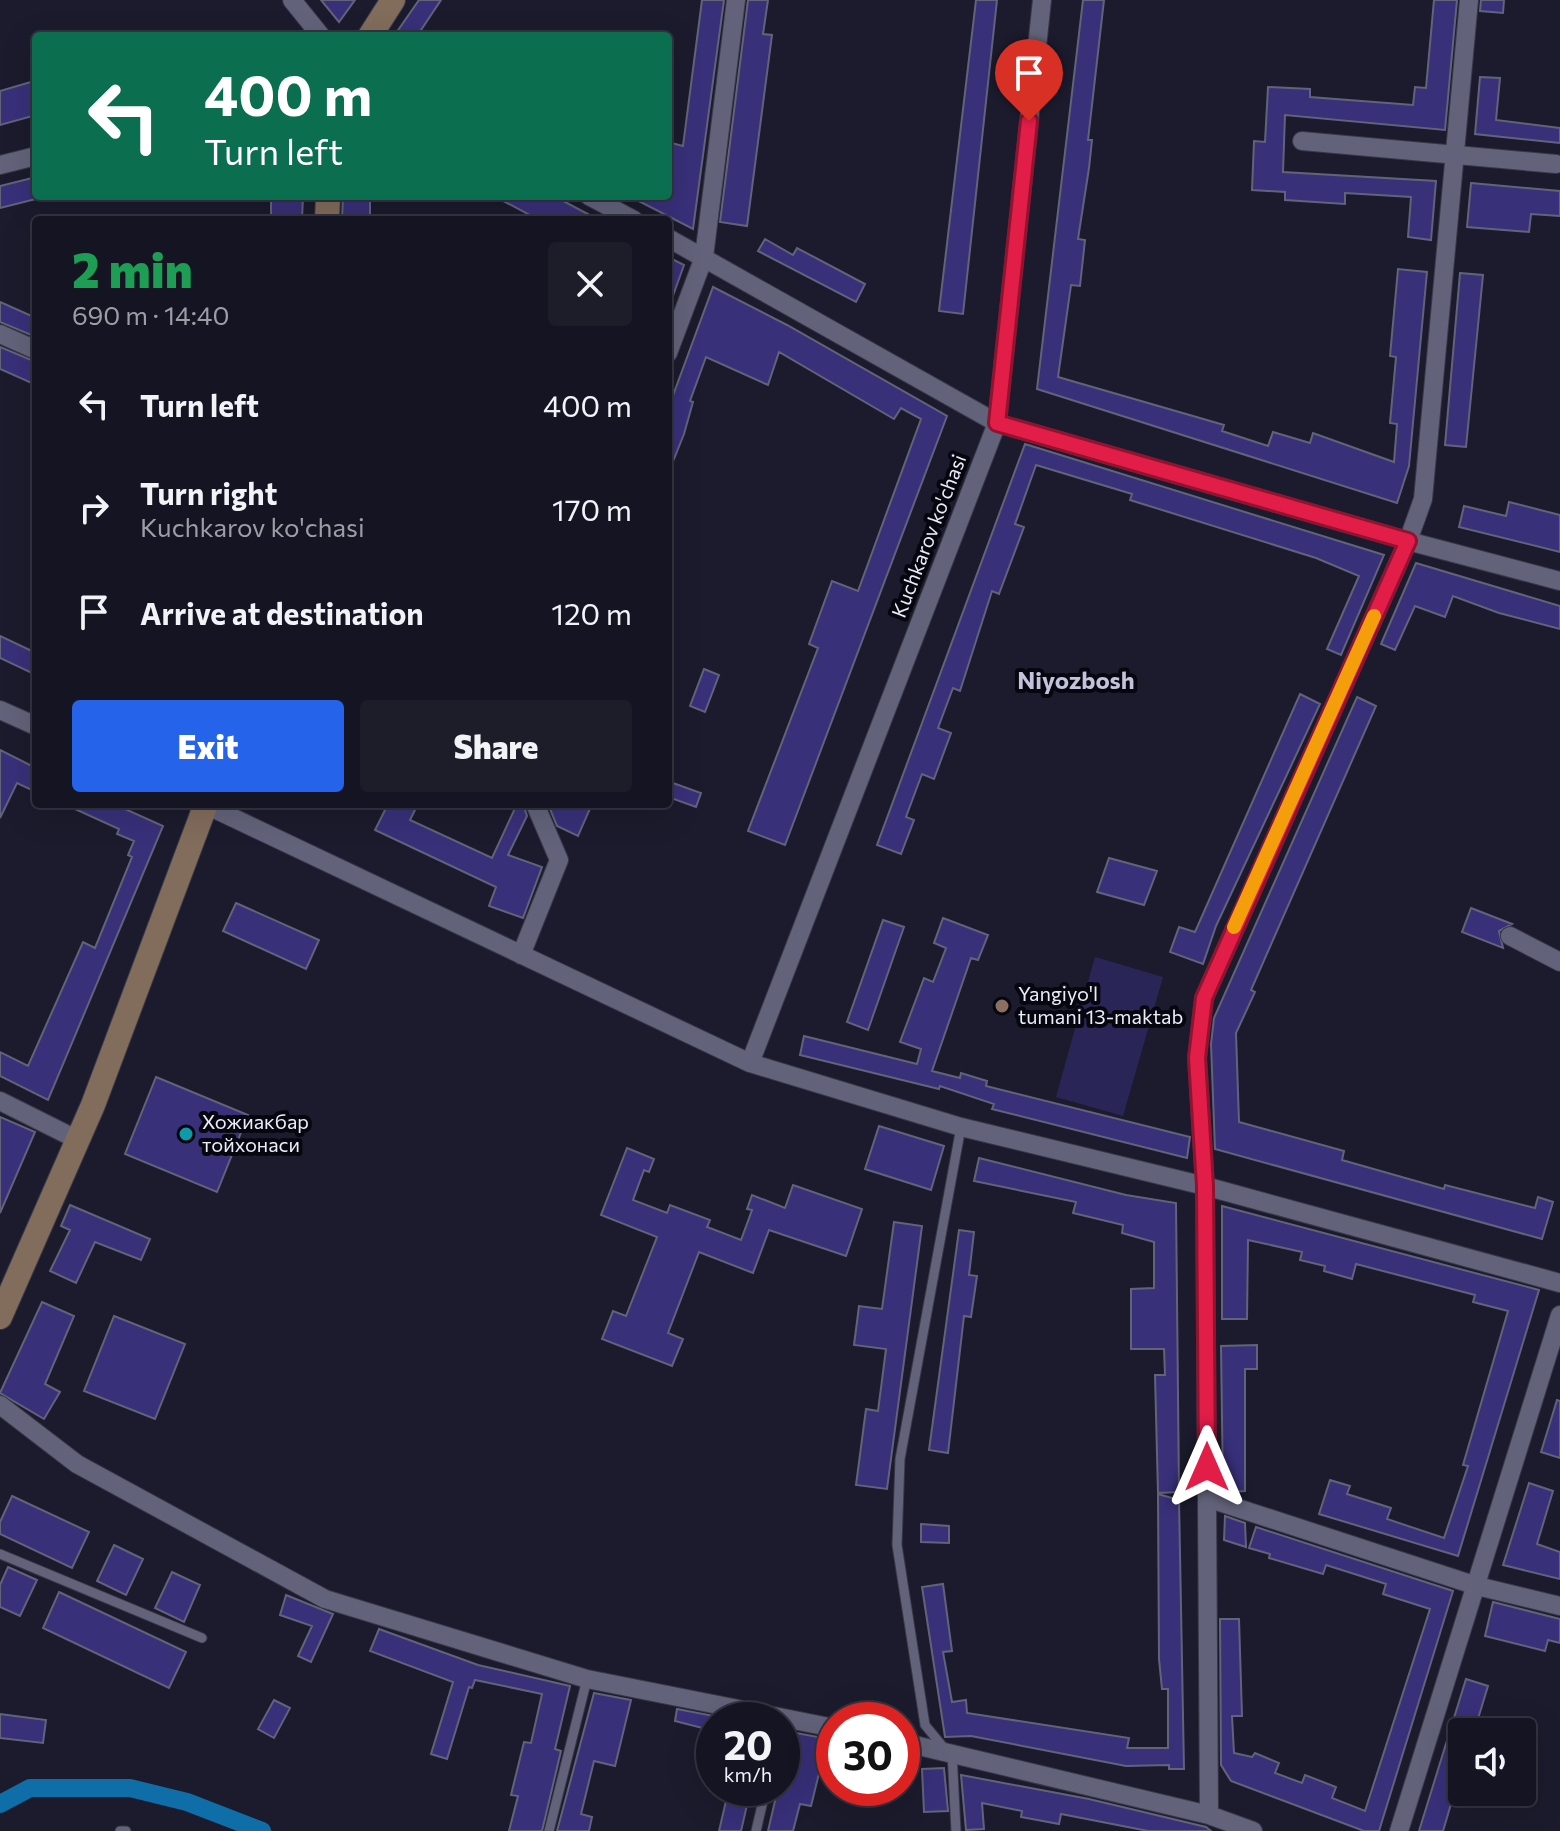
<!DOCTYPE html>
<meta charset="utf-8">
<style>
:root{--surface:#141422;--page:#1d1d2a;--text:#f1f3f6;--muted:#9d9ea5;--line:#333340;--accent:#2563eb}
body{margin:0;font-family:Commissioner,sans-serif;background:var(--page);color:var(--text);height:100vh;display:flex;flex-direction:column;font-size:30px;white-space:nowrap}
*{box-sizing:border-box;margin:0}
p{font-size:26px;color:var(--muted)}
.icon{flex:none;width:44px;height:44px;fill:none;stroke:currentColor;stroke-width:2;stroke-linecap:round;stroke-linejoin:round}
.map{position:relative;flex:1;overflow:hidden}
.side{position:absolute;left:32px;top:216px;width:640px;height:592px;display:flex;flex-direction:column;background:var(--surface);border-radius:8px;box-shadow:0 8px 32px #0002,0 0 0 2px var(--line)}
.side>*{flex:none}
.guide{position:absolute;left:32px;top:32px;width:640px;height:168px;border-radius:8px;box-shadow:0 8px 32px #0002,0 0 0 2px var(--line);background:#0b6e4f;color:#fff;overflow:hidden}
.controls{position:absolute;left:1448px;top:1718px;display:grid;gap:16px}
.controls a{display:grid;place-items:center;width:88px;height:88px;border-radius:8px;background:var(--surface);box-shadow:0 8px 32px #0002,0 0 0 2px var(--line);font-size:40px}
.speed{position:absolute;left:696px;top:1702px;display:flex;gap:16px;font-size:40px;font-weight:700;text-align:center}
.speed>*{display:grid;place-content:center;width:104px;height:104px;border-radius:50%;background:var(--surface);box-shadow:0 8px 32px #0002,0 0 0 2px var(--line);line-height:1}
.speed small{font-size:20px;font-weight:400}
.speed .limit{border:12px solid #d22;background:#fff;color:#111}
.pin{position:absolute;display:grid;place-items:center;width:68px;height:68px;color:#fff;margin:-82px -34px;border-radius:50% 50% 50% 0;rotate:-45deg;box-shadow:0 0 8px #0007}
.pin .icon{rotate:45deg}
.me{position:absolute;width:88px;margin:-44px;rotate:0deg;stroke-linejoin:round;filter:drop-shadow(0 0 6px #0008)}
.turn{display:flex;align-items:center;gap:28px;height:168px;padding:0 40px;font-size:36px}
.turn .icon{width:104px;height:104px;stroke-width:2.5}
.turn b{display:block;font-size:56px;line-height:68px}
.round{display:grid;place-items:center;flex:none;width:84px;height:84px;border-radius:8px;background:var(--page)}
.headline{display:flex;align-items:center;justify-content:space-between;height:136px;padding:0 40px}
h1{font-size:48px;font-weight:800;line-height:60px;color:#1e9e55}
.cta{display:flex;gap:16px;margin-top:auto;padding:16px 40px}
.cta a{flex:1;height:92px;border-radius:8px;background:var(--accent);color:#fff;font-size:32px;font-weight:800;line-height:92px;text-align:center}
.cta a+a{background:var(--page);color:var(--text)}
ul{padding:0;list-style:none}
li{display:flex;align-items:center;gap:24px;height:104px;padding:0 40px}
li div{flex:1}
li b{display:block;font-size:30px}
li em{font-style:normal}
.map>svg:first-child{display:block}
.green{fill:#292657}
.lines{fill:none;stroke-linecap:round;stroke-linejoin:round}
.canal{stroke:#0f6ea7;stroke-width:18}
.building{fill:#383079;stroke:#62637a;stroke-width:2}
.lane-casing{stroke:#383847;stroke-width:11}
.street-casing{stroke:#383847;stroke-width:20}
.secondary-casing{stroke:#383847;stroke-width:26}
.lane{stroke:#62637a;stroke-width:9}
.street{stroke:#62637a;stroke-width:18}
.secondary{stroke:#826c5c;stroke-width:24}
.route-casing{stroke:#92132f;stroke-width:20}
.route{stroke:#e11d48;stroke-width:14}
.slow{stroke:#f59e0b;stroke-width:14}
.education-dot{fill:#8d6e63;stroke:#06060e;stroke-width:3}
.culture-dot{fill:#0f9aa8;stroke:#06060e;stroke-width:3}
.labels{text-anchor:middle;stroke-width:8;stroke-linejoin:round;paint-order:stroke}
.street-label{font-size:20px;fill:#ebecfa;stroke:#06060e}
.poi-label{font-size:20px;fill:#ebecfa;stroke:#06060e;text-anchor:start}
.quarter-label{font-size:24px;font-weight:bold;fill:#c1c2dc;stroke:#06060e}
</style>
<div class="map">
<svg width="1560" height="1831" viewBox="0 0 1560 1831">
<rect width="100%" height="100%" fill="#1b1b2d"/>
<path class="green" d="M1095,957L1163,977L1123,1116L1056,1097Z"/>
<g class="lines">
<path class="canal" d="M0,1804L30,1788H130L187,1802L262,1831"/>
</g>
<path class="building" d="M321,0H355L339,22Z
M419,0H441L417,36H394Z
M702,0H724L693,229L629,196H668V142L683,146Z
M748,0H768L763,34L772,35L747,226L720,222Z
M976,0H997L963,314L939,311Z
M1083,0H1104L1088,140H1092L1089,168L1078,239L1085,240L1080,286L1071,285L1058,377L1224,425L1222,431L1268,446L1273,432L1310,443L1313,433L1394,462L1397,424L1390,423L1396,357L1390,356L1398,269L1427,272L1409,466L1397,503L1037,389Z
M1434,0H1457L1445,130L1285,115L1283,172L1436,181L1431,240L1408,237L1411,197L1345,193V204L1285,200V192L1252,190L1254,141L1265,142L1268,87L1310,89V97L1413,105L1415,87L1426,88Z
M1481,0H1504L1503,13L1480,11Z
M1480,77L1500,78L1496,120L1560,128V143L1475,134Z
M34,81L36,115L0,125V91Z
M36,177V199L0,208V186Z
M1471,183L1560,191V216L1531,214L1529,232L1467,227Z
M271,196H303L302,220H271Z
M343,196H370V220H342Z
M494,196H554L599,220H539Z
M765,239L793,255L797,248L865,284L856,302L758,251Z
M668,257L684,265L670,304H668Z
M1460,273L1483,275L1466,447L1445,445Z
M713,287L787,325L947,416L785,845L748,831L818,648L809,644L832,581L858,591L921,419L901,408L894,419L779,352L768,385L706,357L690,401L693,402L684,434L668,474V409Z
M0,302L36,318V337L0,322Z
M0,347L36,362V385L0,369Z
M1025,444L1384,555L1341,655L1327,649L1359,576L1316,558L1130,500L1132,494L1036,465L1015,524L1024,527L999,594L992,591L960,691L953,688L938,728L951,733L934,779L922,774L906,817L914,820L901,854L877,845Z
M1509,502L1560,515V552L1459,527L1464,506L1506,516Z
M1416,563L1560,606V629L1499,613L1453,596L1445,617L1415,606L1395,650L1381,644Z
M0,636L36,653V675L0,658Z
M704,669L719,675L705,712L690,706Z
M1300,694L1320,704L1216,926L1203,964L1170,952L1179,927L1195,932Z
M1357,697L1376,706L1251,990L1255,992L1236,1033L1239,1122L1344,1151L1342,1160L1444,1189L1445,1185L1535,1208L1538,1197L1553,1202L1542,1239L1215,1149L1211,1044L1214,1018Z
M0,750L36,768V792L17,783L0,818Z
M673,783L701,793L696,807L668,797Z
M64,804H114L163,826L48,1100L0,1076V1052L28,1066L83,942L95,948L132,857L128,855L134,841L117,834L119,829Z
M388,804H403L415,810L410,820L492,858L517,804H523L527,816L508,855L542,867L523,918L489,906L496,887L375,830Z
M548,804H592L578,836L557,826Z
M1109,858L1157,871L1144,905L1097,892Z
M236,903L319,940L306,969L223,931Z
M1471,908L1512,924L1499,931L1503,948L1462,932Z
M943,918L988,935L978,960L971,958L932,1071L960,1078L961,1073L987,1081L986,1086L1190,1137L1187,1158L992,1109L994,1104L940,1086L939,1089L800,1055L804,1036L917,1064L921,1049L900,1042L924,978L933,982L946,948L934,943Z
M883,920L904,927L868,1030L847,1022Z
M156,1077L248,1115L217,1192L125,1154Z
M0,1117L35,1132L0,1213Z
M879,1126L944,1146L931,1190L865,1169Z
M627,1148L654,1159L649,1172L644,1170L633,1200L667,1213L670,1205L710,1220L707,1227L741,1240L752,1210L747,1209L752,1195L785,1208L793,1185L862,1209L846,1256L769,1230L753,1273L699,1252L668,1333L683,1339L672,1366L602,1339L613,1311L626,1316L657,1237L601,1215Z
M979,1158L1126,1195L1176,1203L1179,1492L1158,1493L1155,1375H1165L1164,1349H1131V1289L1154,1288V1242L1122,1233L1123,1225L1073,1213L1076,1202L974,1181Z
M70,1205L150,1239L141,1260L95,1242L76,1283L50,1271L70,1230L61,1226Z
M1222,1206L1539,1290L1458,1556L1319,1514L1330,1480L1350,1486L1347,1494L1391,1508L1387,1519L1444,1538L1468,1466L1463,1465L1508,1311L1473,1302L1475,1295L1356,1264L1352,1279L1324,1271L1325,1266L1300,1260L1302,1252L1248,1240L1247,1319H1222Z
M894,1222L922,1226L887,1489L856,1485L866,1409L878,1411L886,1349L854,1345L859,1306L882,1309Z
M959,1230L974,1232L969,1275L977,1276L971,1317L964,1316L948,1453L929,1450Z
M42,1302L74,1316L45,1384L60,1392L44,1419L0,1393Z
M114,1316L185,1344L155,1419L84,1391Z
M1257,1345V1369H1245V1491L1226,1492L1223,1490L1221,1346Z
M1557,1400L1560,1401V1458L1541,1452Z
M1529,1483L1553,1491L1537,1544L1560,1552V1579L1503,1565Z
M1158,1494L1179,1500L1184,1769H1169V1765L1126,1766L971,1736L945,1737L922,1587L943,1584L952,1651L943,1652L952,1702L966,1700L967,1713L1129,1738L1127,1748H1168V1689H1162L1159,1659Z
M12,1496L89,1532L72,1568L0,1534V1522Z
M1225,1516L1245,1523L1246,1547L1224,1540Z
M921,1524L949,1526V1543L921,1542Z
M1256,1527L1453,1591L1379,1831H1364L1231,1781L1221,1765L1220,1619H1239L1242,1716H1232L1234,1753L1252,1757L1255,1753L1279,1763L1275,1773L1302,1783L1305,1775L1336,1787L1332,1798L1365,1811L1430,1609L1383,1594L1386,1584L1326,1565L1323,1574L1269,1558L1270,1554L1249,1548Z
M114,1545L143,1559L126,1595L97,1581Z
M8,1567L37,1580L20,1616L0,1607V1585Z
M172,1572L200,1585L184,1622L155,1608Z
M59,1592L186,1652L169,1688L43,1628Z
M286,1595L333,1614L311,1662L298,1656L312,1626L280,1615Z
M1493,1602L1560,1619V1643L1548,1640L1545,1651L1485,1636Z
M379,1629L478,1665L570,1686L555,1749L561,1751L542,1831H509L518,1796L511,1795L524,1742L531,1743L542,1694L475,1680L472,1688L469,1687L447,1759L431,1754L453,1682L370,1651Z
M1466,1679L1488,1686L1474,1732H1462V1767L1443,1831H1419Z
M594,1693L631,1700L615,1766L594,1761L581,1814L592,1817L589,1831H557Z
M274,1700L290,1708L274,1738L258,1729Z
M677,1709L714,1716V1731L675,1721Z
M0,1714L46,1720L43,1743L0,1738Z
M791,1732L834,1740V1752L825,1749L811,1806L800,1804L793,1831H768L778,1788H782V1771Z
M944,1768L948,1811L924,1812L922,1769Z
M961,1775L1089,1799L1206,1827L1211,1831H1148L1061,1814L1059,1824L1021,1817L1022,1811L982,1803L984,1829L966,1830Z
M729,1788H751L741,1831H719Z"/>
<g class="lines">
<defs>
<path id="lane" d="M0,1554L202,1638
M944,1748L925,1725L897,1545L900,1459L961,1127
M952,1752L956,1831
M120,1831H126
M549,1831L587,1679
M756,1831L766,1788"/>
<path id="street" d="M292,0L321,36
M1302,141L1556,164
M0,165L36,156
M589,196L634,220
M668,238L997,423L1408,541L1560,581
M0,334L36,350
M668,353L704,257L736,0
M0,710L36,726
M204,804L750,1063L961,1127L1205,1186L1560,1283
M1510,936L1560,962
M521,955L559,860L535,804
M750,1063L997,423L1042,0
M0,1101L78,1140
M0,1405L77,1464L325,1599L587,1679L834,1728
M1207,1498L1477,1586L1560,1606
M902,1742L1209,1815L1253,1831
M1209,1815L1205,1186L1197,1058L1204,998L1408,541L1423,499L1469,0
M1399,1831L1560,1315"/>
<path id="secondary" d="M370,36L393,0
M327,220L328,196
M0,1317L93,1105L206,804"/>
</defs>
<use href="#lane" class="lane-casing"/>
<use href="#street" class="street-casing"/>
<use href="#secondary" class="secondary-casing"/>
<use href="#lane" class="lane"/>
<use href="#street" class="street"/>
<use href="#secondary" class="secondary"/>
</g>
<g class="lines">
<defs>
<path id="route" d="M1029,121L997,423L1408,541L1204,998L1197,1058L1205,1186L1207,1467"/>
</defs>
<use href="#route" class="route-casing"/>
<use href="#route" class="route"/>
<path class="slow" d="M1234,927L1374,616"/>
</g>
<circle class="education-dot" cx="1002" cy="1006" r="8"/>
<circle class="culture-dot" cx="186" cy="1134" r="8"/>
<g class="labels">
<g class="street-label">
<text transform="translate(929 536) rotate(-69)" y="7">Kuchkarov ko'chasi</text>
</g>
<g class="poi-label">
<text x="1018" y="1001">Yangiyo'l<tspan x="1018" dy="23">tumani 13-maktab</tspan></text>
<text x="202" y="1129">Хожиакбар<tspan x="202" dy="23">тойхонаси</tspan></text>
</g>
<g class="quarter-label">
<text x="1076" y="689">Niyozbosh</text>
</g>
</g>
</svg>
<div class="controls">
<a><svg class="icon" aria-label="sound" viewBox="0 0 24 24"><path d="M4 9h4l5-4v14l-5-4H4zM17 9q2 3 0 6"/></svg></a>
</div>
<div class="speed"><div>20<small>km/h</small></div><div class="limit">30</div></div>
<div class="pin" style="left:1029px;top:121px;background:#d93025"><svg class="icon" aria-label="arrive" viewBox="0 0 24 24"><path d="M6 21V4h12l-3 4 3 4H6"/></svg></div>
<svg class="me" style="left:1207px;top:1467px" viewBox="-20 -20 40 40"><path d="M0-17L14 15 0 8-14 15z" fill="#e11d48" stroke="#fff" stroke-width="4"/></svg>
<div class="guide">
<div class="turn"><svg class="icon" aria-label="left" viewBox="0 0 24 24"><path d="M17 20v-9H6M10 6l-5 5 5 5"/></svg><div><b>400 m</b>Turn left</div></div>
</div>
<section class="side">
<div class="headline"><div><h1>2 min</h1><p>690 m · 14:40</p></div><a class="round"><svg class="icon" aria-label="close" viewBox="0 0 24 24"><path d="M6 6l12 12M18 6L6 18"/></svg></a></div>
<ul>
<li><svg class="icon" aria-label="left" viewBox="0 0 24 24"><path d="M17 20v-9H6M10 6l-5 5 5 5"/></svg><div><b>Turn left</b></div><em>400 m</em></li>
<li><svg class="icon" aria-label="right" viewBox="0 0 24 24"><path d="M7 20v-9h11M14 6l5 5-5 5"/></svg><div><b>Turn right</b><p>Kuchkarov ko'chasi</p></div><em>170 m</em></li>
<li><svg class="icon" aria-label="arrive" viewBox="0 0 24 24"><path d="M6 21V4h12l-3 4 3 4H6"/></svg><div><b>Arrive at destination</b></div><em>120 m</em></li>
</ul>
<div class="cta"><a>Exit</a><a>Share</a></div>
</section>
</div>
